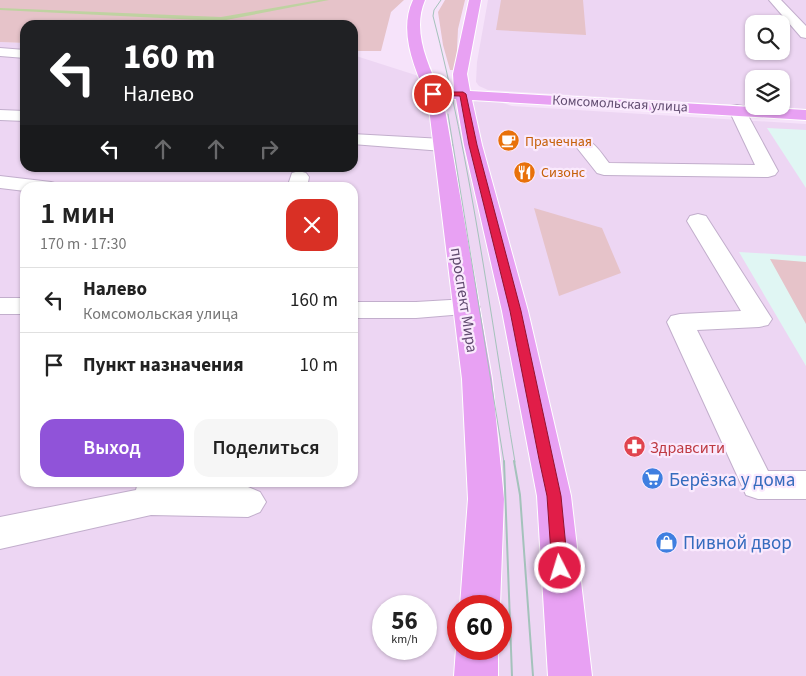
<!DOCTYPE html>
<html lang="ru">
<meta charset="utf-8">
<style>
:root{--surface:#fff;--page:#f6f6f6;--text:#222;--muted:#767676;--line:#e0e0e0;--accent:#9053d9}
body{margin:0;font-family:"Source Sans 3",sans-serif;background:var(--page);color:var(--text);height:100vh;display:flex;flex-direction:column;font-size:19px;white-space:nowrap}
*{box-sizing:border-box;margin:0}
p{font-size:16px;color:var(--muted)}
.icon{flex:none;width:28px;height:28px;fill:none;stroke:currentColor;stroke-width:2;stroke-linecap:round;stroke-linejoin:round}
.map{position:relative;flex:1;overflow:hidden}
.panel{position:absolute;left:20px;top:182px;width:338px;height:305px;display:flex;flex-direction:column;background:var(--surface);border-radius:15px;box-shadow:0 1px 4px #0004}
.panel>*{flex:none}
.guide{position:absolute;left:20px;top:20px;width:338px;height:152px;border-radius:15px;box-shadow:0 1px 4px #0004;background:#202124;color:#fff;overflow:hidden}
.buttons{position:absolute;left:745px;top:15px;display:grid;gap:10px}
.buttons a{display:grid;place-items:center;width:45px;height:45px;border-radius:10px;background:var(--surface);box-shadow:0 1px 4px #0004;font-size:25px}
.speed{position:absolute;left:372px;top:595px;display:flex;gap:10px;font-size:25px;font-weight:700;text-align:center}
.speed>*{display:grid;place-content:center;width:65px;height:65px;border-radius:50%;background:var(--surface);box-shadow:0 1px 4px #0004;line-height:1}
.speed small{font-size:12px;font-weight:400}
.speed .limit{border:8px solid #d22;background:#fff;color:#111}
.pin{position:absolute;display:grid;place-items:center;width:42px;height:42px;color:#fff;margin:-21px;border:2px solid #fff;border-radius:50%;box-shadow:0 1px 5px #0007}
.me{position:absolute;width:55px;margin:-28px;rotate:355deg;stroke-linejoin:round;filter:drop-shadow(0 0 4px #0008)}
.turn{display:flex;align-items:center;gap:18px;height:105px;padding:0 20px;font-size:22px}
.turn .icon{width:65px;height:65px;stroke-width:2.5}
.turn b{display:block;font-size:35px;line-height:42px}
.lanes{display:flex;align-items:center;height:48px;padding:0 20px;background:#0003;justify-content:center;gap:25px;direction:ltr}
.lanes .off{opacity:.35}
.round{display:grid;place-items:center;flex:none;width:52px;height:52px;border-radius:15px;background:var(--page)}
.overview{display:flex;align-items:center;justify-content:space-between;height:85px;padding:0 20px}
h1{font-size:30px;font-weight:600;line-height:38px}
.button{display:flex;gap:10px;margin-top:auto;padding:10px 20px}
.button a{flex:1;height:58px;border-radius:15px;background:var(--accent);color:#fff;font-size:20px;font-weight:600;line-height:58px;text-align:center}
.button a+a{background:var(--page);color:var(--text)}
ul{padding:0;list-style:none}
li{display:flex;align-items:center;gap:15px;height:65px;padding:0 20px;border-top:1px solid var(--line)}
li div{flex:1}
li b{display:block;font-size:19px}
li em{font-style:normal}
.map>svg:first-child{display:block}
.residential{fill:#edd6f3;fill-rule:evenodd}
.education{fill:#e0f6f3}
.green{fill:#e6c3c9}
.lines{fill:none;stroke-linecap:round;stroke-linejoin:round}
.stream{fill:#bfd2a1;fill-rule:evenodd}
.minor-casing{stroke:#c2aecc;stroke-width:2}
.major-casing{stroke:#fff;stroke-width:2}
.minor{fill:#fff;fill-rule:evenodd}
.major{fill:#e8a1f3;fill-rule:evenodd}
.tram-far1{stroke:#a4c2bb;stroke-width:1}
.tram{stroke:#a4c2bb;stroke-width:2}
.route{fill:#e11d48;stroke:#92132f}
.labels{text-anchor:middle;stroke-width:4.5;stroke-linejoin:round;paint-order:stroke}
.far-street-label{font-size:14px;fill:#614c70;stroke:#fae9fd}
.far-food-label{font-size:14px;fill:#c56008;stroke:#fae9fd;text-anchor:start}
.street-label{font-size:16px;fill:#614c70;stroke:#fae9fd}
.health-label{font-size:16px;fill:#be3a42;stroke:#fae9fd;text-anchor:start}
.near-shop-label{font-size:19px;fill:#366cbe;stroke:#fae9fd;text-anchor:start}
</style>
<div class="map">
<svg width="806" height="676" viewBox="0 0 806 676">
<rect width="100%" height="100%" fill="#f6e3fa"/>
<path class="residential" d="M488,0H806V109L754,106H781V79H754V106L488,90L479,86L476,82L477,62ZM754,24H781V51H754Z
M0,42L25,43V168H352L353,55L512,106L806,124V676H0ZM25,188H352V482H25ZM384,606H426V649H384ZM459,606H501V649H459Z"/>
<path class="education" d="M767,128L806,130V188Z
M739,252L806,256V366Z"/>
<path class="green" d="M0,0H404L391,12L381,51H353L352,25H25V43L0,42Z
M445,0H465L458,29L456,70H450L443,45L438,12Z
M501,0H583L586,35L496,30Z
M534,208L602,228L621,273L559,296Z
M770,259L806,262V324Z"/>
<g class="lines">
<path class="stream" d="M319,0H329L221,21L0,10V8L221,17Z"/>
<defs>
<path id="minor" d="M769,0H781L806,26V38L801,37Z
M0,48L25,50V58L0,56Z
M737,105L743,106L745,110L778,171L775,175L768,177L604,175L597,173L574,144L577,140C592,136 600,152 609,163L755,165L729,110L731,106Z
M0,110L25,111V121L0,120Z
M352,134L443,139L449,141L452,145L449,149L443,151L352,144Z
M299,171L306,173L309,177L307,188H287L292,173Z
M0,176L51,182L58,184L61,188H25V191L0,188Z
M698,214L706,216L772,319L768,325L759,327L697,330L768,471H806V499H758L746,495L667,322L671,316L680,314L741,311L687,221L690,216Z
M0,298H25V314H0Z
M467,299L476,301L480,307L476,313L416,318H352V302H416Z
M138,482H172L171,487H248L260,492L266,502L260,512L248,517L151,515L0,549V517L136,490Z"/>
<path id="major" d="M413,0H425C412,30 427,63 440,91L454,90L453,74L469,0H481L467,74L470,91L806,110V120L472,100L482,145L528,311L571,496L592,676H548L537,496L502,311L464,145L456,99L443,98L492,379L504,499L500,606H460L468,499L462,379L428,100C415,69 398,32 413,0Z
M459,642V649H498V676H454L456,649Z"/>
</defs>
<use href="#minor" class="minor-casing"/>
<use href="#major" class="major-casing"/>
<use href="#minor" class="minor"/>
<use href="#major" class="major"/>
<path class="tram-far1" d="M441,0L434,10L433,16C471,162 490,313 515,462
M448,114L504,462"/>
<path class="tram" d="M504,461L512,676
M514,461L520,495L533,676"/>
</g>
<path class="route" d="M433,92H463L466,94L477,145L521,311L561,496L568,568L566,573L560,575L555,573L552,568L547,496L539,459L510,311L469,145L460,96L431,95L430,94Z"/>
<defs>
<symbol id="cafe-disc" viewBox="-11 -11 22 22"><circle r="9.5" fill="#e8710a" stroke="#fae9fd"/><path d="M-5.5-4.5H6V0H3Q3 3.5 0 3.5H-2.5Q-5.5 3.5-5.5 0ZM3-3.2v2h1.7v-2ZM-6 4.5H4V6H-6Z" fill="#fff"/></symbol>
<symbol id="restaurant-disc" viewBox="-11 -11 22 22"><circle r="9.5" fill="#e8710a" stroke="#fae9fd"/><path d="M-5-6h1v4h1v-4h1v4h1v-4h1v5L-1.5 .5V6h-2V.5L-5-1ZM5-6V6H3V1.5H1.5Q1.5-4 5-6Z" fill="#fff"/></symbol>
<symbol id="pharmacy-disc" viewBox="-11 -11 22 22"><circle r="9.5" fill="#e0444e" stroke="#fae9fd"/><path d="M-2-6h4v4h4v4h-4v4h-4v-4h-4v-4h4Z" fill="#fff"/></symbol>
<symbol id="supermarket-disc" viewBox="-11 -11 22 22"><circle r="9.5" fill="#3f7fe0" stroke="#fae9fd"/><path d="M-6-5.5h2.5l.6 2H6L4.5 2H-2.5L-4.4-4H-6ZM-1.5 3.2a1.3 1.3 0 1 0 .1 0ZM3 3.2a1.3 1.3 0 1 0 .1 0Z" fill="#fff"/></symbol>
<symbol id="shop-disc" viewBox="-11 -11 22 22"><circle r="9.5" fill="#3f7fe0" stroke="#fae9fd"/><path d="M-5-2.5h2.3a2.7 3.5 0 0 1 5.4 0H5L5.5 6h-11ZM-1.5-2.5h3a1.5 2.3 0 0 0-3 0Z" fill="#fff"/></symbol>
</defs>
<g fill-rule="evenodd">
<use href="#cafe-disc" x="496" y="128" width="25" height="25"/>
<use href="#restaurant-disc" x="512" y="160" width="25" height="25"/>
<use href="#pharmacy-disc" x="622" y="434" width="25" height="25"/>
<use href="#supermarket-disc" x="640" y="466" width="25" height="25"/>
<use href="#shop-disc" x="654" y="530" width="25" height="25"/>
</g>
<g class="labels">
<g class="far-street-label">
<text transform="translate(620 103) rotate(3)" y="5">Комсомольская улица</text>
</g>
<g class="far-food-label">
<text x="525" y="146">Прачечная</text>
<text x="541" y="177">Сизонс</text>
</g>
<g class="street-label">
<text transform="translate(465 300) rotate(81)" y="6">проспект Мира</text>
</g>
<g class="health-label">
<text x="650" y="453">Здравсити</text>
</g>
<g class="near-shop-label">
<text x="669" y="486">Берёзка у дома</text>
<text x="683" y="549">Пивной двор</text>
</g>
</g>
</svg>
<div class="buttons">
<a><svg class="icon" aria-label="search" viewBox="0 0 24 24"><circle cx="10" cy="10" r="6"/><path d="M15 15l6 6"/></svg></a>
<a><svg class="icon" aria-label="layers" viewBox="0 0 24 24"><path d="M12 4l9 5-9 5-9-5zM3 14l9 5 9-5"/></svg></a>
</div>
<div class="speed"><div>56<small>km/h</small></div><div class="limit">60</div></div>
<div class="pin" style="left:433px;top:94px;background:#d93025"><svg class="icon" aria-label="arrive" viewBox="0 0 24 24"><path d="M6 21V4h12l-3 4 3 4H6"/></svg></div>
<svg class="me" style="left:560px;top:568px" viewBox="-20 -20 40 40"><circle r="17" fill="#e11d48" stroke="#fff" stroke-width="3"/><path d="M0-11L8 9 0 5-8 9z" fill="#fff"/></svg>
<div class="guide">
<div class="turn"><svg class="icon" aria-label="left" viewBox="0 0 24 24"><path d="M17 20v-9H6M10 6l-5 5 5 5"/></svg><div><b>160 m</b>Налево</div></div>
<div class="lanes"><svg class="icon" aria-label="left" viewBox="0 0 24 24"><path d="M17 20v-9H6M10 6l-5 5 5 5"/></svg><svg class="icon off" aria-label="ahead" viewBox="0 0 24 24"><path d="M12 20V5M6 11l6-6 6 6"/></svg><svg class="icon off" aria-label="ahead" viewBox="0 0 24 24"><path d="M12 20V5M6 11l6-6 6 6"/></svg><svg class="icon off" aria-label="right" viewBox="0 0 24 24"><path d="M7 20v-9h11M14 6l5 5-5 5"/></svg></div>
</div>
<section class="panel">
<div class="overview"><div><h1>1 мин</h1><p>170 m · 17:30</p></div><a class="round" style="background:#d93025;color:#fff"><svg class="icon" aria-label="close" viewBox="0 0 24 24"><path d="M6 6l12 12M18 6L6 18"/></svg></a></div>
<ul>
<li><svg class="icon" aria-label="left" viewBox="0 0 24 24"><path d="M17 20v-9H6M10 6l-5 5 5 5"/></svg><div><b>Налево</b><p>Комсомольская улица</p></div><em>160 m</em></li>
<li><svg class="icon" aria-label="arrive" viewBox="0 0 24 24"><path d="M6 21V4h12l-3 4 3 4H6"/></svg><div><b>Пункт назначения</b></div><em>10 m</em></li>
</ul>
<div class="button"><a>Выход</a><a>Поделиться</a></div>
</section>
</div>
